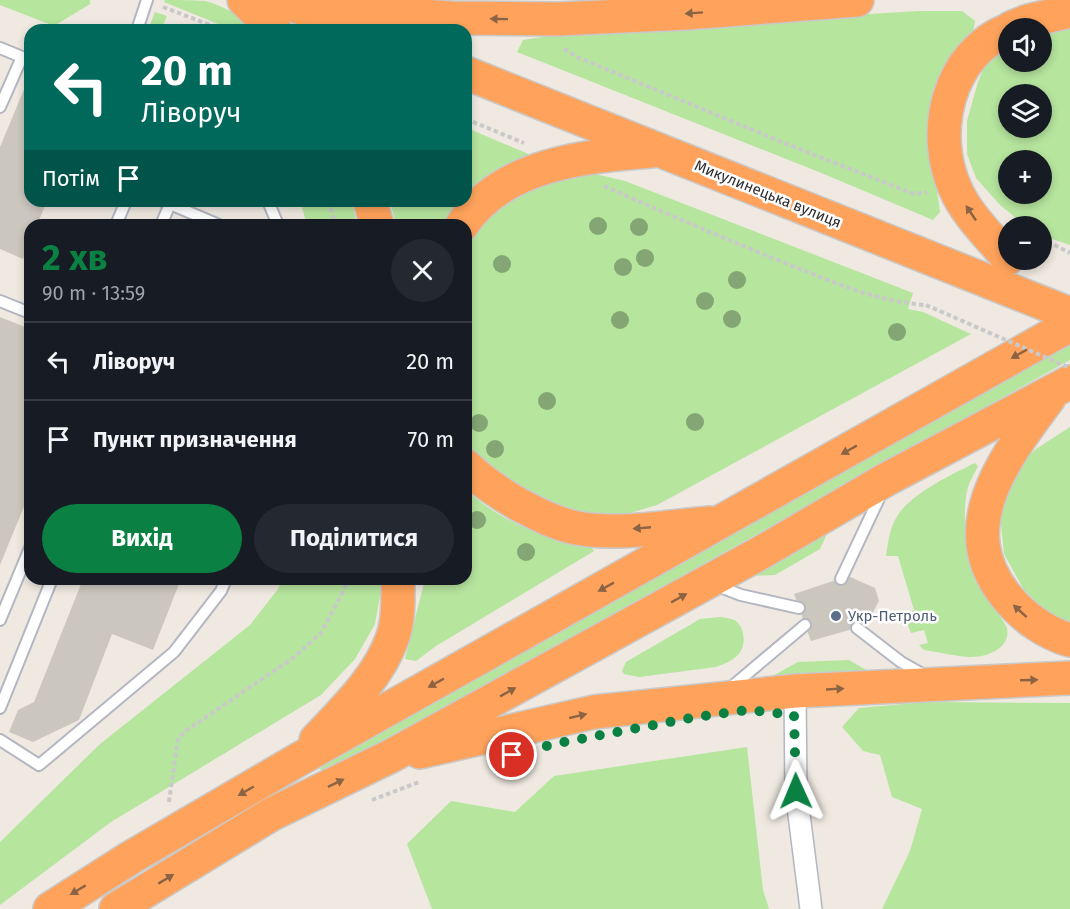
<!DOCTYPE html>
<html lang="uk">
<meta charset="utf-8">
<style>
:root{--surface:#171b24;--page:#242831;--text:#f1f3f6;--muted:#9ea1a6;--line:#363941;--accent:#0b8043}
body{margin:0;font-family:"Fira Sans",sans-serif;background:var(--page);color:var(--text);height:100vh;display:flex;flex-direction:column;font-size:22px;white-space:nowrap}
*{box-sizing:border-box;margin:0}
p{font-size:20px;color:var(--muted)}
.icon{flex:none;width:33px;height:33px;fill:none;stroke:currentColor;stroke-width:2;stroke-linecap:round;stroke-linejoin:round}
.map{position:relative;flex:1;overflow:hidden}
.panel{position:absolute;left:24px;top:219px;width:448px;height:366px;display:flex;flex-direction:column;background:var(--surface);border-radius:18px;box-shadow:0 3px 9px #0003}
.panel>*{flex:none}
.guide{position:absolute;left:24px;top:24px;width:448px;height:183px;border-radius:18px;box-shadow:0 3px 9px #0003;background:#00695c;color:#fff;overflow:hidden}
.controls{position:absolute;left:998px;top:18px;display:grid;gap:12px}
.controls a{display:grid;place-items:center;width:54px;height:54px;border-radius:50%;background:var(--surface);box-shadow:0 3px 9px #0003;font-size:30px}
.pin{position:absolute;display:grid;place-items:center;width:51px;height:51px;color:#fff;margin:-26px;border:3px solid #fff;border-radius:50%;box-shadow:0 2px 6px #0007}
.me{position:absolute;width:66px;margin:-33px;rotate:359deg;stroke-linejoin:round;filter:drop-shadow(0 0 4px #0008)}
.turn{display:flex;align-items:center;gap:21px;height:126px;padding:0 18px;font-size:27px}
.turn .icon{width:78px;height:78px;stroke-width:2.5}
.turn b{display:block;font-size:42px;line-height:51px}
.then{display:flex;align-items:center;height:57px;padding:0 18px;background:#0003;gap:12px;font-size:22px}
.round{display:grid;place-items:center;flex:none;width:63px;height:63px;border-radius:32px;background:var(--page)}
.head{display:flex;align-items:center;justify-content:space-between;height:102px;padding:0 18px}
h1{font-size:36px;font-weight:700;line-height:45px;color:var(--accent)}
.cta{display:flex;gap:12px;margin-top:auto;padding:12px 18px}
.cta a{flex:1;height:69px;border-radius:36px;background:var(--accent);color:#fff;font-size:24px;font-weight:700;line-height:69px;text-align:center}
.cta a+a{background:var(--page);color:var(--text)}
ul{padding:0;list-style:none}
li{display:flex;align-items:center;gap:18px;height:78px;padding:0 18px;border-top:2px solid var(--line)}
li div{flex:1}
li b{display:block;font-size:22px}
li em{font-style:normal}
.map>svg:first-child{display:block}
.green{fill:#b6e59e;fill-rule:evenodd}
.building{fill:#cbc7bf}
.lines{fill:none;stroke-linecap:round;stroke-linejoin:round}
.lane-casing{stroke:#b4b7c1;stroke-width:14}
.street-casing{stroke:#b4b7c1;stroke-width:24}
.highway-casing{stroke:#c9c9c9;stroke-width:36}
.path{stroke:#c9c9c9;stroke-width:4;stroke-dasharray:4.5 3;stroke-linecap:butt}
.lane{stroke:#fff;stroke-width:10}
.street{stroke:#fff;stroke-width:21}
.highway{stroke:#ffa35c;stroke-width:33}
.path-bridge{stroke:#c9c9c9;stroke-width:4;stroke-dasharray:4.5 3;stroke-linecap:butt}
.tree{fill:#84a574}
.oneway{fill:#8c6343}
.route{stroke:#0b8043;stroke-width:10;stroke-dasharray:0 18}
.service-dot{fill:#5c6f8a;stroke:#fff;stroke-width:2}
.labels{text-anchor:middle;stroke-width:5;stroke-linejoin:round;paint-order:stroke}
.street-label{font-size:15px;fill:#2e2e2e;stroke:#fff}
.service-label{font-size:15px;fill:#4e5e75;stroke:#fff;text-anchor:start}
</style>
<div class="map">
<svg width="1070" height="909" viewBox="0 0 1070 909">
<rect width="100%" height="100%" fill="#efe9e1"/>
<path class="green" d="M0,0H90V4L54,26L0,5Z
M165,0C177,0 193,0 205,1C222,5 243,17 256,30H233L164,2Z
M918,11H962L975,21L973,32L962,44L934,168L940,212L933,220L824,174L517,52L523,40L567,33Z
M155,12L167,16L161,30H148Z
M1070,20V245L1041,235V226H1026L1000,205L976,178L967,154V121L978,82L989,56L1008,42V62H1041V28ZM1008,94H1041V128H1008ZM1008,160H1041V194H1008Z
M467,128L531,155L481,182L467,194Z
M587,172L625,181L913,293L908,309L923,312L971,334L657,505L620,516L581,513L505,483L482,465L467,443L466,246C481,218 508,197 536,183C551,176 571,175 587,172Z
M300,201H352L357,225H307Z
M390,201H459L441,225H396Z
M1070,338V360L678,578L515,672L322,772L320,769L329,760Z
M1070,427V625L1046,611L1024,590L1004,554L1000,514L1013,470L1036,449Z
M975,463L978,466C975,473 970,480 968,487C961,511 966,565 979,586C984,593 1006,624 1007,628C1011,649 986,658 969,657C954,656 938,652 924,650L919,645L928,643L924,630L911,633L904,615L914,610L898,556H886C888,544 889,531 895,520C906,496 952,474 975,463Z
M467,491C504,523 542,538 591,546L594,551L436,646L416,661L405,659L425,579H466Z
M828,532L820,549L775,575L749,576Z
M282,579H383L375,624L355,659L321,695L111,822L0,905V842L100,744L250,625L278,589Z
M720,617C726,618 733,618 738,623C745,631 746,647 738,655C732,661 724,664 716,667L639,677L624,674L622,671L626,662L700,619Z
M849,660L868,671L769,678L798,662Z
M926,702L1070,703V909H882L910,851L922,809L892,797L880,755L863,751L842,727L859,708Z
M747,747L763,890L769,909H432L407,844L451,801L515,812L554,776Z"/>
<path class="building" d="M30,75V201H47L37,225H30V242L23,259L0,249V147Z
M0,317L30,329V492L0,565Z
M848,576L875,588L879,601L866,625L811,641L794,594Z
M83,579H181L153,650L112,634L79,720L33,742L9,732L18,710L34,702Z"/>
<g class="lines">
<defs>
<path id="lane" d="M137,30L147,0
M0,48L22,57L0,107
M163,201L219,225
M268,201L278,225
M116,225L126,201
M161,225L170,204
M0,301L30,313
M841,579L882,492
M715,585L741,595L799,608
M0,620L30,548
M857,628L901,662L926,676
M729,689L805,625
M0,708L52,579
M0,740L39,765L174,652L221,591L226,579"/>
<path id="street" d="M795,691L796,791L811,909"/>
<path id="highway" d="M244,0L275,30
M281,0L338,23
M319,15L374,13L452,18L558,19L687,13L857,0
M1011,28L1028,21L1070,11
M1008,30C948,54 930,132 955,188C966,214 989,236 1008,258
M466,73L1070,314
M370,201L377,225
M462,225C502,164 585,156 652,151
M1049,398C1006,456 950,527 1006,596C1022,616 1045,633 1070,640
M466,466C482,482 499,493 518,504C537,514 556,524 577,528C618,536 669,526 710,523
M316,740C344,710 378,678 392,639C399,621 398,598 398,579
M420,752L594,712L795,691L1070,678
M50,909L130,858L296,761L1070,325
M116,909L272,814L391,756L762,552L887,479L1070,382"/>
</defs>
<use href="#lane" class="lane-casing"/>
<use href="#street" class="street-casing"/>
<use href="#highway" class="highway-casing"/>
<path class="path" d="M163,7L223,30
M564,49L577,57L789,145L914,194L927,192
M466,119L524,143
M604,186C667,214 730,241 795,267C838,284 879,302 926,305
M328,201L336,225
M1041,238L1070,253
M372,800L419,782
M169,802L178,738L187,730L293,658L320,634L343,592L348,579"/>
<use href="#lane" class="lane"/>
<use href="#street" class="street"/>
<use href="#highway" class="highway"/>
<path class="path-bridge" d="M926,305L1070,368"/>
</g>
<g class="tree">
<circle cx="598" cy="226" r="9"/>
<circle cx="639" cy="227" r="9"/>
<circle cx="645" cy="258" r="9"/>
<circle cx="502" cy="264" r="9"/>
<circle cx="623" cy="267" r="9"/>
<circle cx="737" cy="280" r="9"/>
<circle cx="705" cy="301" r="9"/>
<circle cx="732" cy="319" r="9"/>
<circle cx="620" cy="320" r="9"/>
<circle cx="897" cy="332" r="9"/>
<circle cx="547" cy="401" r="9"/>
<circle cx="695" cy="422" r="9"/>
<circle cx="479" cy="423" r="9"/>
<circle cx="495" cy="449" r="9"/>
<circle cx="477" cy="520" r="9"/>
<circle cx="526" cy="552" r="9"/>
</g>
<defs><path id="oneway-solid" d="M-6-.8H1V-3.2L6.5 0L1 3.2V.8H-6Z" transform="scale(1.5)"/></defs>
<g class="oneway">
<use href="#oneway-solid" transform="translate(694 13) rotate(176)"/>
<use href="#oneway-solid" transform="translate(499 19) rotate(-179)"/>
<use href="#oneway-solid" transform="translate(971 213) rotate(-124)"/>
<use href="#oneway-solid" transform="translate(1019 354) rotate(151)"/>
<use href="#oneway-solid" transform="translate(849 450) rotate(151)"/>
<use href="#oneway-solid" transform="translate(642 528) rotate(175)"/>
<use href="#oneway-solid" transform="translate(606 587) rotate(151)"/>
<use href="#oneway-solid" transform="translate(679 598) rotate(-29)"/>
<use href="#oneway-solid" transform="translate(1020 611) rotate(-138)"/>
<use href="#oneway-solid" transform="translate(1029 680) rotate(-2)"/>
<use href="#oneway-solid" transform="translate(436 683) rotate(151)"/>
<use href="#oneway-solid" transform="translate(835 689) rotate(-3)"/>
<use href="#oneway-solid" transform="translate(508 692) rotate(-29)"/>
<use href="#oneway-solid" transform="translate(578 716) rotate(-13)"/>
<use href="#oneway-solid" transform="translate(336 783) rotate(-26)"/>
<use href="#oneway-solid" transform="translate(246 791) rotate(150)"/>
<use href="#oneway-solid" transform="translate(166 879) rotate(-31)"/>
<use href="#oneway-solid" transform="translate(78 890) rotate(149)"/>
</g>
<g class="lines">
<path class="route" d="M512,755L554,744L696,717L748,710L794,715L796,791"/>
</g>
<circle class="service-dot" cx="836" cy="616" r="6"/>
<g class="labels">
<g class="street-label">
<text transform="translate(768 194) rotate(22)" y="5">Микулинецька вулиця</text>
</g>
<g class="service-label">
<text x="848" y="621">Укр-Петроль</text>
</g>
</g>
</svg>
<div class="controls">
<a><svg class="icon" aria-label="sound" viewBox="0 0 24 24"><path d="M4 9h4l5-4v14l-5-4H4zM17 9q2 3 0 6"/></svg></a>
<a><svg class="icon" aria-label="layers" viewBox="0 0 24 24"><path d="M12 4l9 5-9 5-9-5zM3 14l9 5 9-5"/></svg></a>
<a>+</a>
<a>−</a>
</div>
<div class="pin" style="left:512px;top:755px;background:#d93025"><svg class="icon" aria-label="arrive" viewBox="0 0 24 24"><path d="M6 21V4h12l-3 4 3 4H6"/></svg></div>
<svg class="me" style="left:796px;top:791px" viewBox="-20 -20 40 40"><path d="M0-17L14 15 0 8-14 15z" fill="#0b8043" stroke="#fff" stroke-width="4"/></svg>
<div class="guide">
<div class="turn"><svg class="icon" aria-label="left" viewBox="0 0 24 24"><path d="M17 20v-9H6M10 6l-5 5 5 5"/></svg><div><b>20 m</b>Ліворуч</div></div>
<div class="then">Потім<svg class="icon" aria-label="arrive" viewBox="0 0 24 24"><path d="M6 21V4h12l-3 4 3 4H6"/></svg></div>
</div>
<section class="panel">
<div class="head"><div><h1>2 хв</h1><p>90 m · 13:59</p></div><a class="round"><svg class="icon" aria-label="close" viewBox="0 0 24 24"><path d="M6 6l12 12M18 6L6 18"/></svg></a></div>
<ul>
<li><svg class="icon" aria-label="left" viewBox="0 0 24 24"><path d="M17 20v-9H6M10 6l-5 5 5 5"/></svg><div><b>Ліворуч</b></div><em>20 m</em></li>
<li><svg class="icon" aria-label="arrive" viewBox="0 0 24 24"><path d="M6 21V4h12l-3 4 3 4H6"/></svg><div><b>Пункт призначення</b></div><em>70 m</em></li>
</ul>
<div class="cta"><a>Вихід</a><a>Поділитися</a></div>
</section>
</div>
